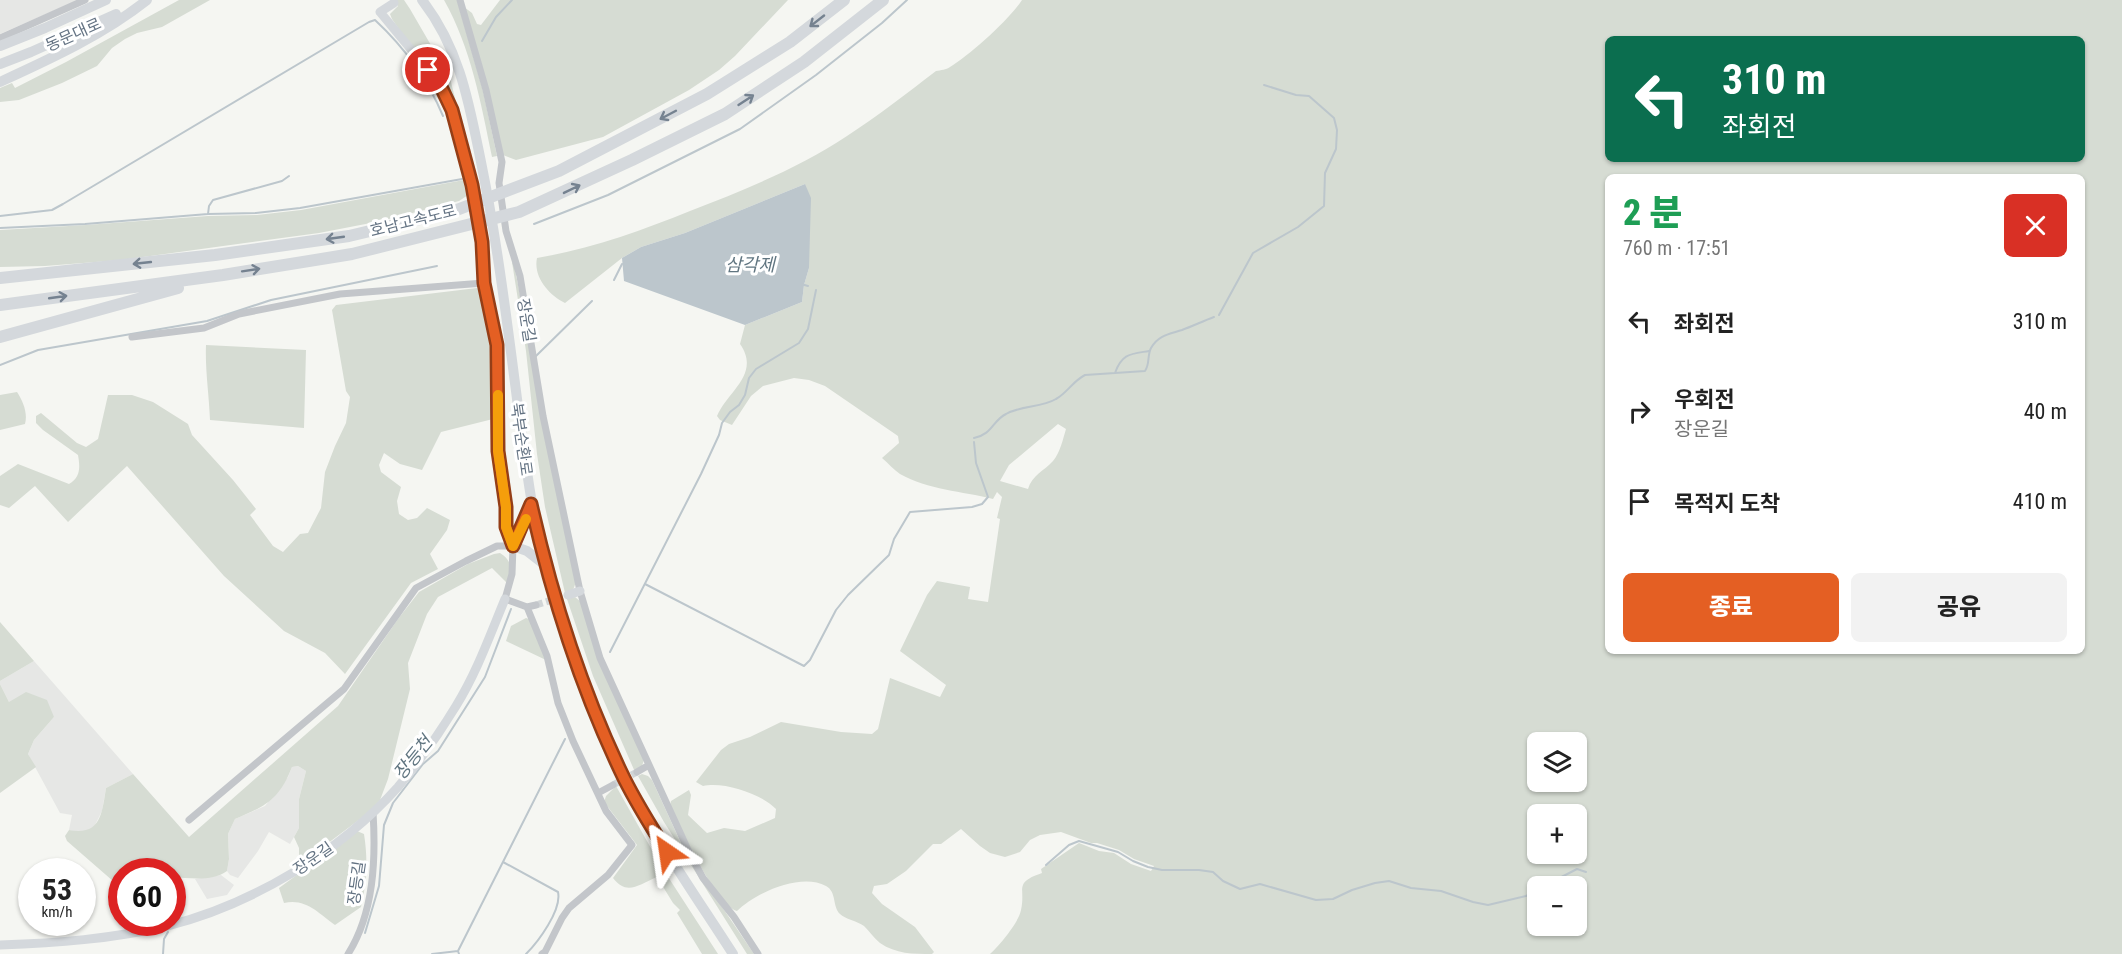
<!DOCTYPE html>
<html lang="ko">
<meta charset="utf-8">
<style>
:root{--surface:#fff;--page:#f2f2f2;--text:#222;--muted:#767676;--accent:#e45f23}
body{margin:0;font-family:"Roboto Condensed","Noto Sans KR",sans-serif;background:var(--page);color:var(--text);height:100vh;display:flex;flex-direction:column;font-size:22px;white-space:nowrap}
*{box-sizing:border-box;margin:0}
p{font-size:20px;color:var(--muted)}
.icon{flex:none;width:33px;height:33px;fill:none;stroke:currentColor;stroke-width:2;stroke-linecap:round;stroke-linejoin:round}
.map{position:relative;flex:1;overflow:hidden}
.side{position:absolute;left:1605px;top:174px;width:480px;height:480px;display:flex;flex-direction:column;background:var(--surface);border-radius:9px;box-shadow:0 2px 4px #0004}
.side>*{flex:none}
.banner{position:absolute;left:1605px;top:36px;width:480px;height:126px;border-radius:9px;box-shadow:0 2px 4px #0004;background:#0b6e4f;color:#fff;overflow:hidden}
.buttons{position:absolute;left:1527px;top:732px;display:grid;gap:12px}
.buttons a{display:grid;place-items:center;width:60px;height:60px;border-radius:9px;background:var(--surface);box-shadow:0 2px 4px #0004;font-size:30px}
.speed{position:absolute;left:18px;top:858px;display:flex;gap:12px;font-size:30px;font-weight:700;text-align:center}
.speed>*{display:grid;place-content:center;width:78px;height:78px;border-radius:50%;background:var(--surface);box-shadow:0 2px 4px #0004;line-height:1}
.speed small{font-size:15px;font-weight:400}
.speed .limit{border:9px solid #d22;background:#fff;color:#111}
.pin{position:absolute;display:grid;place-items:center;width:51px;height:51px;color:#fff;margin:-26px;border:3px solid #fff;border-radius:50%;box-shadow:0 2px 6px #0007}
.me{position:absolute;width:66px;margin:-33px;rotate:328deg;stroke-linejoin:round;filter:drop-shadow(0 0 4px #0008)}
.turn{display:flex;align-items:center;gap:21px;height:126px;padding:0 18px;font-size:27px}
.turn .icon{width:78px;height:78px;stroke-width:2.5}
.turn b{display:block;font-size:42px;line-height:51px}
.round{display:grid;place-items:center;flex:none;width:63px;height:63px;border-radius:9px;background:var(--page)}
.headline{display:flex;align-items:center;justify-content:space-between;height:102px;padding:0 18px}
h1{font-size:36px;font-weight:800;line-height:45px;color:#1e9e55}
.primary-button{display:flex;gap:12px;margin-top:auto;padding:12px 18px}
.primary-button a{flex:1;height:69px;border-radius:9px;background:var(--accent);color:#fff;font-size:24px;font-weight:800;line-height:69px;text-align:center}
.primary-button a+a{background:var(--page);color:var(--text)}
ul{padding:0;list-style:none}
li{display:flex;align-items:center;gap:18px;height:90px;padding:0 18px}
li div{flex:1}
li b{display:block;font-size:22px}
li em{font-style:normal}
.map>svg:first-child{display:block}
.built{fill:#e6e7e5}
.green{fill:#d6dcd3;fill-rule:evenodd}
.water{fill:#bcc6cc}
.lines{fill:none;stroke-linecap:round;stroke-linejoin:round}
.stream{stroke:#bcc6cc;stroke-width:2}
.street-tunnel{stroke:#d1d5d6;stroke-width:7;stroke-dasharray:7 3.5;stroke-linecap:butt}
.street{stroke:#c3c6ca;stroke-width:7}
.secondary{stroke:#d4d8dc;stroke-width:9}
.primary{stroke:#d4d8dc;stroke-width:10}
.highway{stroke:#d4d8dc;stroke-width:12}
.oneway{stroke:#758290}
.route-casing{stroke:#943e17;stroke-width:15}
.route{stroke:#e45f23;stroke-width:10}
.slow{stroke:#f59e0b;stroke-width:10}
.labels{text-anchor:middle;stroke-width:6;stroke-linejoin:round;paint-order:stroke}
.street-label{font-size:16px;fill:#647383;stroke:#fff}
.water-label{font-size:18px;font-style:italic;fill:#607580;stroke:#fff}
</style>
<div class="map">
<svg width="2122" height="954" viewBox="0 0 2122 954">
<rect width="100%" height="100%" fill="#f5f6f2"/>
<path class="built" d="M0,0H78L0,34Z
M34,661L133,774L106,788L102,811L94,827L82,833L69,830L72,815L60,813L28,754L34,740L54,717L9,702L0,684V681Z
M298,766L306,771L299,799V828L290,844L269,832L258,851L238,878L230,875L227,871L229,859L228,834L235,819L265,806L288,777L292,767Z
M221,875L234,885L227,895L207,899L195,879Z"/>
<path class="green" d="M179,0H210L162,27L137,33L125,39L112,48L97,66L62,83L19,100L0,102V88L12,83L15,88L66,62Z
M393,0H404L410,9L450,78L464,134L462,135L454,110L392,19L390,14L398,6Z
M444,0H457L483,91L497,156L492,157C481,103 471,48 444,0Z
M500,0H788L735,56L719,70L689,90L603,137L516,160L503,155L464,7L472,13L477,24L481,25Z
M1022,0H2122V954H990C999,946 1019,922 1021,910C1026,888 1013,883 1042,873L1041,869L1079,843L1099,851L1114,853L1131,864L1151,871L1154,866L1134,859L1119,850L1097,843H1091L1061,832L1040,835L1030,840L1020,852L1005,857L990,853L980,846L961,829L941,844H933L906,871L887,884L874,886L872,893L882,904L915,927L934,952L932,954C913,954 896,954 880,943C874,938 869,931 864,926C857,921 845,919 840,914C832,906 837,892 826,886C801,872 755,893 737,911C715,904 681,828 670,805L671,801L689,790L691,795L688,815L707,833L724,828L745,831L775,818L776,809C762,794 723,781 703,786L696,782L721,750L729,744L750,737L781,722L841,732L872,734L878,729L890,678L940,697L946,685L900,651L927,595L937,581L970,587L968,599L988,602L1000,519L997,518L1002,497L997,492L993,499C962,491 928,490 900,474C894,470 888,463 882,458L899,443L898,436L825,386L809,380L794,378L763,386L751,396L732,425L720,420L717,416C728,391 761,374 740,344L745,325L802,302L804,285L809,268L805,184L685,233L641,247L622,258L565,303C549,295 533,277 537,258C591,249 640,231 690,211C744,190 799,168 847,136C878,116 907,93 936,71C941,70 946,70 950,67C970,55 1009,20 1022,0ZM1608,39H2082V159H1608ZM1608,177H2082V651H1608ZM1058,424L1066,429C1063,439 1060,453 1053,461C1044,471 1032,475 1028,489L1000,481L1009,465ZM1538,742H1576V782H1538ZM1538,814H1576V854H1538ZM1538,886H1576V926H1538Z
M464,180L468,195L459,201L381,221L319,233L121,260L45,266L0,267V230L86,225L208,216L257,215L301,210Z
M512,262L514,264L576,582L573,590L565,593L545,507L537,454L526,351Z
M477,288L483,294L492,346L493,419L441,432L422,470L400,464L384,453L379,465L381,472L401,487L397,501L399,514L408,520L417,518L427,508L450,520L447,530L430,554L438,569L411,583L345,674L325,653L284,631L224,576L127,466L68,522L35,486L9,508L0,505V476L18,464L69,484C81,477 80,467 78,455L43,430L36,423V416L41,413L77,443L86,447L98,439L108,395H132L153,402L188,424L192,435L233,480L256,509L250,515L273,546L283,552L300,534L308,533L321,508L325,472L335,446L346,423L350,397L346,391L332,310L336,305Z
M206,345L306,350L304,428L210,420C209,394 205,370 206,345Z
M17,392C23,401 28,413 25,424L0,430V395Z
M500,553C513,561 512,570 507,583L492,568L438,597L427,614L408,663L410,689L388,779L380,800L372,810L299,865V848L294,837L299,828V799L306,771L298,766L292,767C279,800 266,806 235,819L228,834L229,859L227,871C212,882 189,878 173,877L172,872H122L121,888L67,841L65,836L69,830C101,836 102,813 106,788L133,774L189,837L338,706L398,619L419,592L468,564L494,554Z
M575,597L581,602L644,760L641,769L635,772L593,676L567,599Z
M526,618L529,619L546,660L506,641L511,626Z
M0,622L34,661L0,681Z
M0,684L9,702L26,692L47,700L54,717L34,740L28,754L36,767L0,793Z
M642,774L648,776L652,780L686,854L754,954H747L664,822L638,776Z
M616,786L661,866L718,954H702L677,913L680,910L673,903L657,877C638,885 627,896 613,878L637,845L604,802L606,796Z
M357,831L364,834C368,859 367,882 361,907L335,925C318,913 306,898 284,903L279,888Z"/>
<path class="water" d="M805,184L811,198L809,268L804,285L802,302L745,325L624,281L622,258L641,247L685,233Z"/>
<g class="lines">
<path class="stream" d="M482,41L496,17L512,0
M208,214L209,206L213,200L282,181L289,176
M0,216L52,210L63,204L369,22L375,20C404,47 428,80 443,116
M534,224L608,195L740,129L816,75L882,23L907,0
M0,228L85,224L208,214L256,213L300,208L462,179
M614,280L622,264
M801,284L808,286
M1219,315L1253,253L1298,227L1324,206L1325,173L1336,149L1337,130L1334,118L1309,96L1296,95L1264,85
M536,356L592,301
M0,365L38,350L207,321L271,300L437,266
M1115,373C1122,353 1131,354 1149,351
M974,438C993,434 992,421 1006,414C1022,405 1041,408 1056,399C1067,393 1073,381 1085,375L1145,371C1150,364 1147,356 1151,348C1158,335 1170,334 1182,330C1193,326 1203,321 1214,317
M645,584L804,666L810,660L836,610L848,595L889,555L894,539L910,512L972,507L982,504L988,497L976,463L974,442
M610,652L701,474L719,435L722,423L730,412L739,405L745,395L749,378L756,369L799,343L808,329L816,290
M503,862L558,892C562,910 538,942 526,954
M1046,865L1069,845L1079,841L1118,852L1133,861L1148,867L1162,870H1199L1213,872L1223,881L1240,889L1260,884L1316,900L1333,899L1352,890L1375,883L1389,881L1411,888L1441,891L1473,902L1488,905L1526,896L1538,890
M1544,886L1577,869L1586,872
M365,933L379,886L384,825L393,803L423,764L438,751L485,677L511,609
M458,951L565,739
M163,954L164,939L168,932
M432,954L458,951L459,954"/>
<path class="street-tunnel" d="M536,605L568,595
M613,785L637,772"/>
<path class="street" d="M460,0L486,90L502,162L499,183L506,231L520,276L543,416L580,591L600,658L689,852L703,878L734,917L758,954
M0,38L85,0
M132,337L204,328L239,314L340,294L484,283
M527,607L547,656L558,703L573,741L606,811L632,845L608,875L569,908L562,918L545,952L542,954
M637,772L649,765
M598,793L613,785
M189,820L344,689L416,588L466,561L497,546H513L512,574L505,599L527,607L536,605
M348,954C374,913 376,859 373,812"/>
<path class="secondary" d="M394,3L380,12L428,70L442,89L452,110L472,185L482,241L484,283L497,345L498,451L506,507V527L513,546
M568,595L580,591
M0,945C56,943 112,939 167,926C251,905 340,852 398,787C419,762 439,734 456,706C477,672 490,635 505,599"/>
<path class="primary" d="M422,0C460,49 469,103 481,162C498,245 508,330 519,414C526,465 532,515 545,565C563,637 589,710 623,776C655,838 695,895 733,954
M0,46L45,28L106,0
M0,64L31,52L116,14
M0,82C50,59 103,35 147,0
M531,505L513,546L527,551L545,565"/>
<path class="highway" d="M0,278L215,255L349,236L454,211L559,171L707,94L790,42L844,0
M0,305L223,275L352,254L519,212L632,160L725,114L804,62L883,0
M0,337L178,288"/>
</g>
<defs><path id="oneway-shaft" d="M-6 0H5M1.5-3L5.5 0L1.5 3" fill="none" stroke-width="1.6" stroke-linecap="round" stroke-linejoin="round" transform="scale(1.5)"/></defs>
<g class="oneway">
<use href="#oneway-shaft" transform="translate(817 21) rotate(142)"/>
<use href="#oneway-shaft" transform="translate(746 100) rotate(-33)"/>
<use href="#oneway-shaft" transform="translate(668 115) rotate(152)"/>
<use href="#oneway-shaft" transform="translate(572 189) rotate(-26)"/>
<use href="#oneway-shaft" transform="translate(335 238) rotate(172)"/>
<use href="#oneway-shaft" transform="translate(142 263) rotate(174)"/>
<use href="#oneway-shaft" transform="translate(251 270) rotate(-9)"/>
<use href="#oneway-shaft" transform="translate(58 297) rotate(-8)"/>
</g>
<g class="lines">
<defs>
<path id="route" d="M428,70L442,89L452,110L472,185L482,242L484,283L497,345L498,451L506,507V527L513,546L531,504C552,597 580,686 621,772C634,800 651,826 667,852"/>
</defs>
<use href="#route" class="route-casing"/>
<use href="#route" class="route"/>
<path class="slow" d="M498,395V451L506,507V527L513,546L526,519"/>
</g>
<g class="labels">
<g class="street-label">
<text transform="translate(73 34) rotate(-24)" y="6">동문대로</text>
<text transform="translate(413 220) rotate(-14)" y="6">호남고속도로</text>
<text transform="translate(527 320) rotate(81)" y="6">장운길</text>
<text transform="translate(522 439) rotate(82)" y="6">북부순환로</text>
<text transform="translate(313 858) rotate(-35)" y="6">장운길</text>
<text transform="translate(356 883) rotate(-82)" y="6">장등길</text>
</g>
<g class="water-label">
<text x="750" y="271">삼각제</text>
<text transform="translate(413 758) rotate(-51)" y="6">장등천</text>
</g>
</g>
</svg>
<div class="buttons">
<a><svg class="icon" aria-label="layers" viewBox="0 0 24 24"><path d="M12 4l9 5-9 5-9-5zM3 14l9 5 9-5"/></svg></a>
<a>+</a>
<a>−</a>
</div>
<div class="speed"><div>53<small>km/h</small></div><div class="limit">60</div></div>
<div class="pin" style="left:428px;top:70px;background:#d93025"><svg class="icon" aria-label="arrive" viewBox="0 0 24 24"><path d="M6 21V4h12l-3 4 3 4H6"/></svg></div>
<svg class="me" style="left:667px;top:852px" viewBox="-20 -20 40 40"><path d="M0-17L14 15 0 8-14 15z" fill="#e45f23" stroke="#fff" stroke-width="4"/></svg>
<div class="banner">
<div class="turn"><svg class="icon" aria-label="left" viewBox="0 0 24 24"><path d="M17 20v-9H6M10 6l-5 5 5 5"/></svg><div><b>310 m</b>좌회전</div></div>
</div>
<section class="side">
<div class="headline"><div><h1>2 분</h1><p>760 m · 17:51</p></div><a class="round" style="background:#d93025;color:#fff"><svg class="icon" aria-label="close" viewBox="0 0 24 24"><path d="M6 6l12 12M18 6L6 18"/></svg></a></div>
<ul>
<li><svg class="icon" aria-label="left" viewBox="0 0 24 24"><path d="M17 20v-9H6M10 6l-5 5 5 5"/></svg><div><b>좌회전</b></div><em>310 m</em></li>
<li><svg class="icon" aria-label="right" viewBox="0 0 24 24"><path d="M7 20v-9h11M14 6l5 5-5 5"/></svg><div><b>우회전</b><p>장운길</p></div><em>40 m</em></li>
<li><svg class="icon" aria-label="arrive" viewBox="0 0 24 24"><path d="M6 21V4h12l-3 4 3 4H6"/></svg><div><b>목적지 도착</b></div><em>410 m</em></li>
</ul>
<div class="primary-button"><a>종료</a><a>공유</a></div>
</section>
</div>
